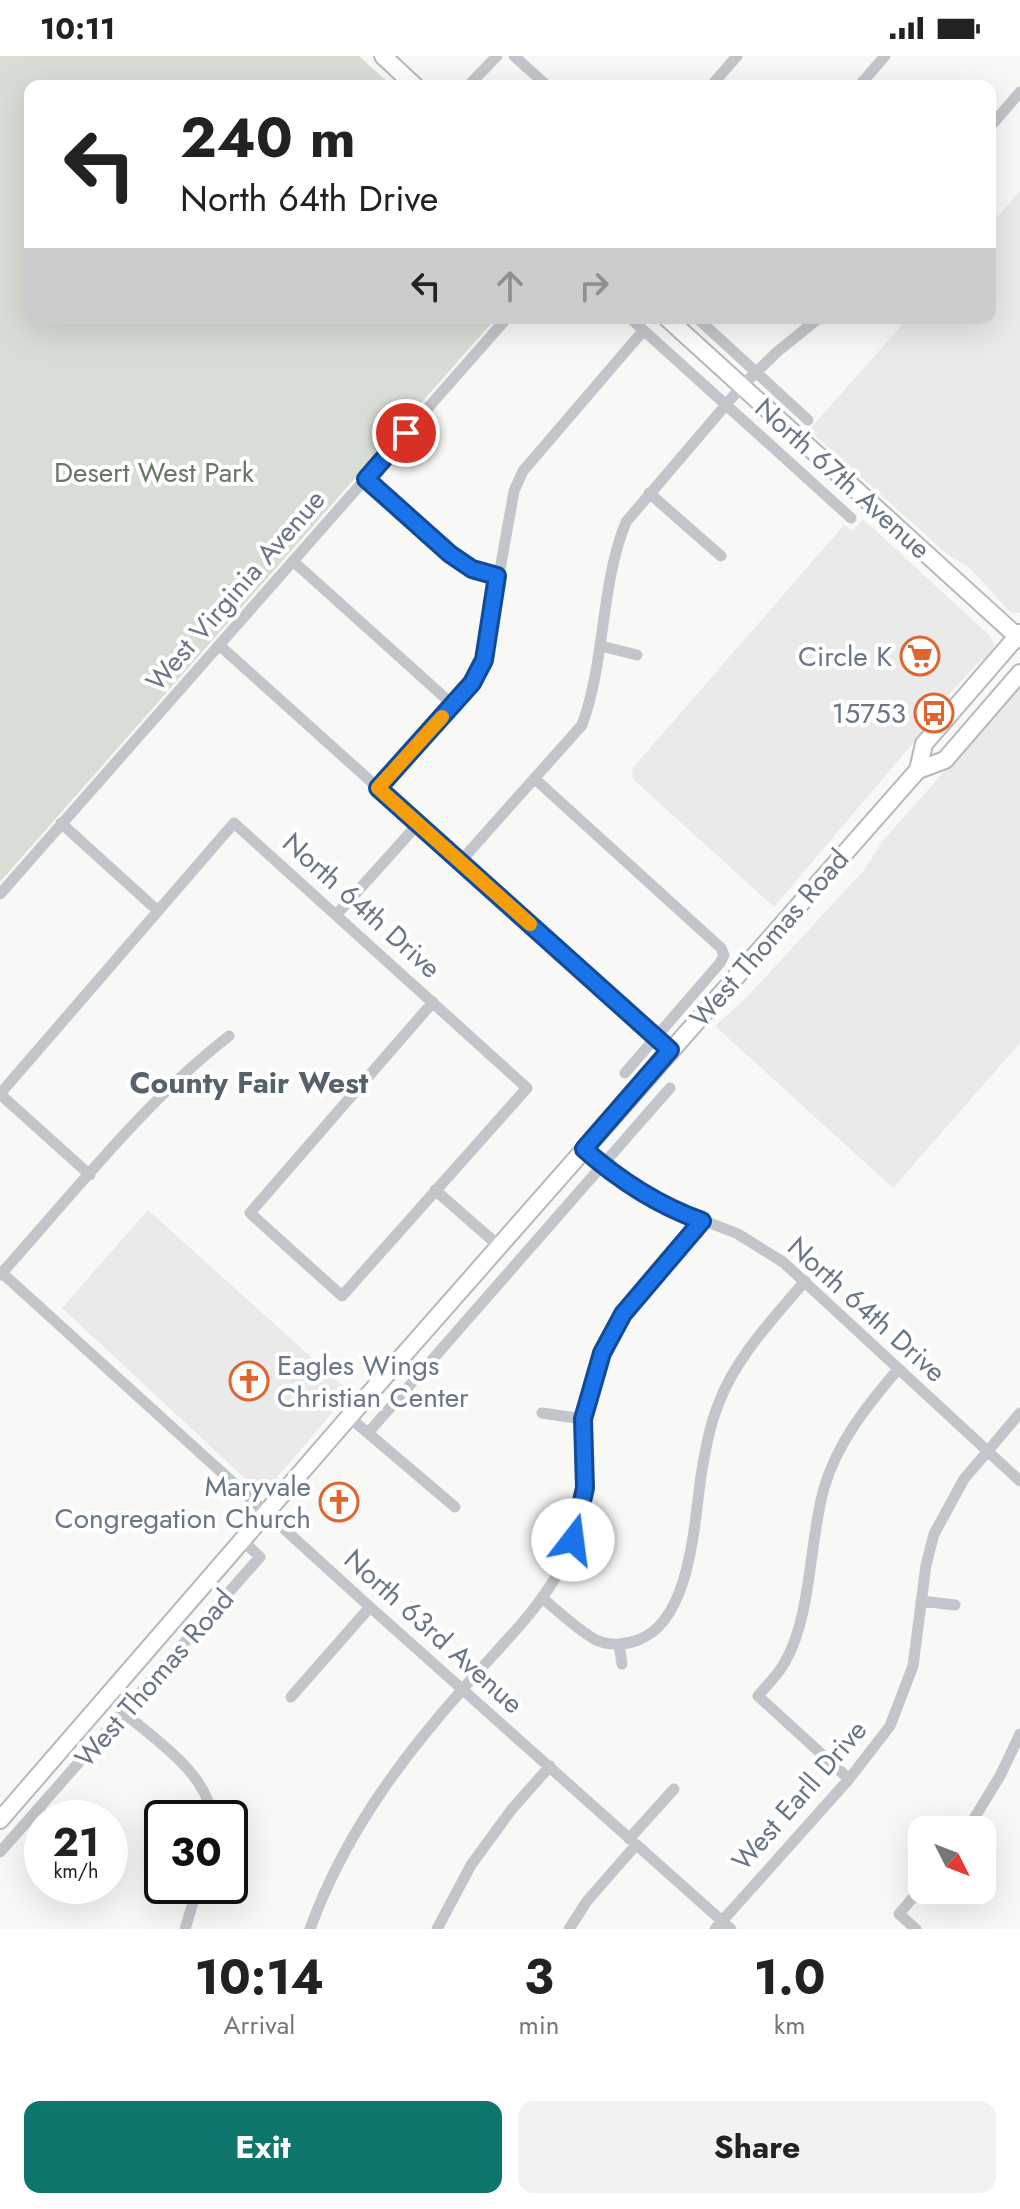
<!DOCTYPE html>
<style>
:root{--surface:#fff;--page:#f2f2f2;--text:#222;--muted:#767676;--accent:#0f766e}
body{margin:0;font-family:Jost,sans-serif;background:var(--page);color:var(--text);height:100vh;display:flex;flex-direction:column;font-size:30px;white-space:nowrap}
*{box-sizing:border-box;margin:0}
p{font-size:26px;color:var(--muted)}
.icon{flex:none;width:44px;height:44px;fill:none;stroke:currentColor;stroke-width:2;stroke-linecap:round;stroke-linejoin:round}
.map{position:relative;height:1873px;overflow:hidden}
.sheet{display:flex;flex-direction:column;background:var(--surface);flex:1}
.sheet>*{flex:none}
.banner{position:absolute;left:24px;top:24px;width:972px;height:244px;border-radius:16px;box-shadow:0 8px 32px #0002;background:#fff;color:var(--text);overflow:hidden}
.needle{width:52px;rotate:132deg}
.tools{position:absolute;left:908px;top:1760px;display:grid;gap:16px}
.tools a{display:grid;place-items:center;width:88px;height:88px;border-radius:16px;background:var(--surface);box-shadow:0 8px 32px #0002;font-size:40px}
.speed{position:absolute;left:24px;top:1744px;display:flex;gap:16px;font-size:40px;font-weight:700;text-align:center}
.speed>*{display:grid;place-content:center;width:104px;height:104px;border-radius:50%;background:var(--surface);box-shadow:0 8px 32px #0002;line-height:1}
.speed small{font-size:20px;font-weight:400}
.speed .limit{border:4px solid #111;border-radius:12px;background:#fff;color:#111}
.pin{position:absolute;display:grid;place-items:center;width:68px;height:68px;color:#fff;margin:-34px;border:4px solid #fff;border-radius:50%;box-shadow:0 2px 8px #0007}
.me{position:absolute;width:88px;margin:-44px;rotate:15deg;stroke-linejoin:round;filter:drop-shadow(0 0 6px #0008)}
.turn{display:flex;align-items:center;gap:28px;height:168px;padding:0 24px;font-size:36px}
.turn .icon{width:104px;height:104px;stroke-width:2.5}
.turn b{display:block;font-size:56px;line-height:68px}
.lanes{display:flex;align-items:center;height:76px;padding:0 24px;background:#0003;justify-content:center;gap:40px;direction:ltr}
.lanes .off{opacity:.35}
.eta{display:flex;justify-content:space-evenly;align-items:center;height:136px;text-align:center}
.eta b{font-size:48px;font-weight:700;line-height:56px}
.button{display:flex;gap:16px;margin-top:auto;padding:16px 24px}
.button a{flex:1;height:92px;border-radius:16px;background:var(--accent);color:#fff;font-size:32px;font-weight:700;line-height:92px;text-align:center}
.button a+a{background:var(--page);color:var(--text)}
.status{display:flex;justify-content:space-between;align-items:center;height:56px;padding:0 40px;background:var(--surface);direction:ltr}
.status svg{height:22px;fill:currentColor}
.map>svg:first-child{display:block}
.built{fill:#e9eae9}
.green{fill:#d8ddd5}
.lines{fill:none;stroke-linecap:round;stroke-linejoin:round}
.secondary-casing{stroke:#b4b9be;stroke-width:20}
.minor{stroke:#c2c5ca;stroke-width:11}
.secondary{stroke:#fff;stroke-width:16}
.route-casing{stroke:#114b97;stroke-width:20}
.route{stroke:#1a73e8;stroke-width:14}
.slow{stroke:#f59e0b;stroke-width:14}
.labels{text-anchor:middle;stroke-width:8;stroke-linejoin:round;paint-order:stroke}
.park-label{font-size:28px;fill:#667963;stroke:#fff}
.street-label{font-size:28px;fill:#687787;stroke:#fff}
.poi-label{font-size:28px;fill:#687787;stroke:#fff;text-anchor:end}
.neighbourhood-label{font-size:30px;font-weight:bold;fill:#56616c;stroke:#fff}
</style>
<div class="status"><b>10:11</b><svg viewBox="0 0 49 12"><path d="M0 12V9h3v3zM5 12V6h3v6zM10 12V3h3v9zM15 12V0h3v12zM26 1h20v11H26zM47 4h2v5h-2z"/></svg></div>
<div class="map">
<svg width="1020" height="1873" viewBox="0 0 1020 1873">
<rect width="100%" height="100%" fill="#f8f9f6"/>
<path class="built" d="M1020,135V557L1009,555L970,512L947,498L809,374L908,262H990V169Z
M863,463L989,579L994,589L993,595L974,611L944,644L936,660L774,851L633,723L632,713L844,469L852,475Z
M1020,629V987L893,1132L715,970L746,942L864,814L882,786Z
M148,1154L350,1336L273,1426L252,1429L62,1252Z"/>
<path class="green" d="M0,0H359L392,30H30V262H496L0,826Z"/>
<g class="lines">
<defs>
<path id="secondary" d="M383,0L415,30
M667,262L1020,583
M918,714L945,704L1020,617
M0,1764L349,1361L918,714L924,688L1020,577"/>
</defs>
<use href="#secondary" class="secondary-casing"/>
<path class="minor" d="M514,0L544,27
M468,30L497,0
M711,30L737,0
M859,30L885,0
M990,71L1020,36
M630,262L851,462
M697,262L808,364
M366,423L450,498L472,513L497,520
M649,437L721,500
M294,506L453,649
M219,589L670,994
M601,590L637,599
M535,723L721,892L724,899L720,907L625,1017
M378,732L472,627L484,604L514,435L523,415L643,275
M61,767L158,855
M460,806L582,669C606,603 600,530 626,466L742,330L777,296L819,262
M0,838L507,262
M337,858L418,768
M584,1093L602,1109L654,1145L738,1178L783,1206L1020,1425
M90,1119L0,1038L234,767L527,1032L342,1240L250,1157L433,946
M435,1134L499,1190
M0,1215L370,1551L731,1873
M0,1219C72,1139 144,1046 229,980
M542,1357L583,1363
M349,1361L455,1451
M368,1377L670,1032
M543,1543C560,1556 577,1574 596,1584C609,1590 625,1589 638,1584C691,1565 694,1467 701,1420C705,1396 709,1372 718,1349C736,1301 772,1264 805,1225
M921,1545L955,1549
M619,1588L622,1608
M291,1641L370,1551
M123,1656C154,1683 210,1719 211,1762
M849,1723L758,1640C767,1629 778,1619 785,1606C812,1559 809,1485 824,1432C838,1385 867,1350 898,1313
M39,1753L49,1762
M967,1774L1000,1720L1020,1678
M629,1783L674,1733
M0,1796L260,1501L243,1485
M185,1873L198,1830
M310,1873C343,1782 398,1706 462,1634C496,1594 536,1558 561,1512C574,1488 584,1458 585,1431C586,1409 582,1386 583,1364C589,1283 652,1222 702,1165
M437,1873L471,1809L512,1753L550,1710
M569,1873L587,1845L636,1789
M715,1873L849,1723L890,1670L913,1610L926,1509L934,1478L964,1423L1020,1357
M916,1873L899,1858L922,1831"/>
<use href="#secondary" class="secondary"/>
</g>
<g class="lines">
<defs>
<path id="route" d="M406,377L366,423L450,498L472,513L497,520L484,604L472,627L378,732L670,994L584,1093C620,1125 657,1149 702,1165L623,1258L602,1297L583,1363L585,1432L573,1484"/>
</defs>
<use href="#route" class="route-casing"/>
<use href="#route" class="route"/>
<path class="slow" d="M442,661L378,732L530,868"/>
</g>
<defs>
<symbol id="supermarket-ring" viewBox="-11 -11 22 22"><circle r="9.5" fill="#fff" stroke="#e1642e" stroke-width="1.5"/><path d="M-6-5.5h2.5l.6 2H6L4.5 2H-2.5L-4.4-4H-6ZM-1.5 3.2a1.3 1.3 0 1 0 .1 0ZM3 3.2a1.3 1.3 0 1 0 .1 0Z" fill="#e1642e"/></symbol>
<symbol id="bus-ring" viewBox="-11 -11 22 22"><circle r="9.5" fill="#fff" stroke="#e1642e" stroke-width="1.5"/><path d="M-5-6H5V4H4V6H2V4H-2V6H-4V4H-5ZM-3.5-4V0h7V-4ZM-3.5 1.2v1.5H-2V1.2ZM2 1.2v1.5H3.5V1.2Z" fill="#e1642e"/></symbol>
<symbol id="church-ring" viewBox="-11 -11 22 22"><circle r="9.5" fill="#fff" stroke="#e1642e" stroke-width="1.5"/><path d="M-1.2-6h2.4v3.5h3.3v2.4h-3.3V6h-2.4V-.1h-3.3v-2.4h3.3Z" fill="#e1642e"/></symbol>
</defs>
<g fill-rule="evenodd">
<use href="#supermarket-ring" x="898" y="578" width="44" height="44"/>
<use href="#bus-ring" x="912" y="635" width="44" height="44"/>
<use href="#church-ring" x="227" y="1303" width="44" height="44"/>
<use href="#church-ring" x="317" y="1424" width="44" height="44"/>
</g>
<g class="labels">
<g class="park-label">
<text x="154" y="426">Desert West Park</text>
</g>
<g class="street-label">
<text transform="translate(843 422) rotate(42)" y="10">North 67th Avenue</text>
<text transform="translate(235 534) rotate(-49)" y="10">West Virginia Avenue</text>
<text transform="translate(362 849) rotate(42)" y="10">North 64th Drive</text>
<text transform="translate(769 882) rotate(-49)" y="10">West Thomas Road</text>
<text transform="translate(867 1253) rotate(42)" y="10">North 64th Drive</text>
<text transform="translate(434 1575) rotate(42)" y="10">North 63rd Avenue</text>
<text transform="translate(154 1622) rotate(-49)" y="10">West Thomas Road</text>
<text transform="translate(799 1739) rotate(-49)" y="10">West Earll Drive</text>
</g>
<g class="poi-label">
<text x="892" y="610">Circle K</text>
<text x="906" y="667">15753</text>
<text x="277" y="1319" text-anchor="start">Eagles Wings<tspan x="277" dy="32">Christian Center</tspan></text>
<text x="311" y="1440">Maryvale<tspan x="311" dy="32">Congregation Church</tspan></text>
</g>
<g class="neighbourhood-label">
<text x="249" y="1037">County Fair West</text>
</g>
</g>
</svg>
<div class="tools">
<a><svg class="needle" viewBox="-14 -14 28 28"><path d="M0-13l5 13h-10z" fill="#e53935"/><path d="M0 13l5-13h-10z" fill="#767676"/></svg></a>
</div>
<div class="speed"><div>21<small>km/h</small></div><div class="limit">30</div></div>
<div class="pin" style="left:406px;top:377px;background:#d93025"><svg class="icon" aria-label="arrive" viewBox="0 0 24 24"><path d="M6 21V4h12l-3 4 3 4H6"/></svg></div>
<svg class="me" style="left:573px;top:1484px" viewBox="-20 -20 40 40"><circle r="19" fill="#fff"/><path d="M0-13L10 11 0 6-10 11z" fill="#1a73e8"/></svg>
<div class="banner">
<div class="turn"><svg class="icon" aria-label="left" viewBox="0 0 24 24"><path d="M17 20v-9H6M10 6l-5 5 5 5"/></svg><div><b>240 m</b>North 64th Drive</div></div>
<div class="lanes"><svg class="icon" aria-label="left" viewBox="0 0 24 24"><path d="M17 20v-9H6M10 6l-5 5 5 5"/></svg><svg class="icon off" aria-label="ahead" viewBox="0 0 24 24"><path d="M12 20V5M6 11l6-6 6 6"/></svg><svg class="icon off" aria-label="right" viewBox="0 0 24 24"><path d="M7 20v-9h11M14 6l5 5-5 5"/></svg></div>
</div>
</div>
<section class="sheet">
<div class="eta">
<div><b>10:14</b><p>Arrival</p></div>
<div><b>3</b><p>min</p></div>
<div><b>1.0</b><p>km</p></div>
</div>
<div class="button"><a>Exit</a><a>Share</a></div>
</section>
